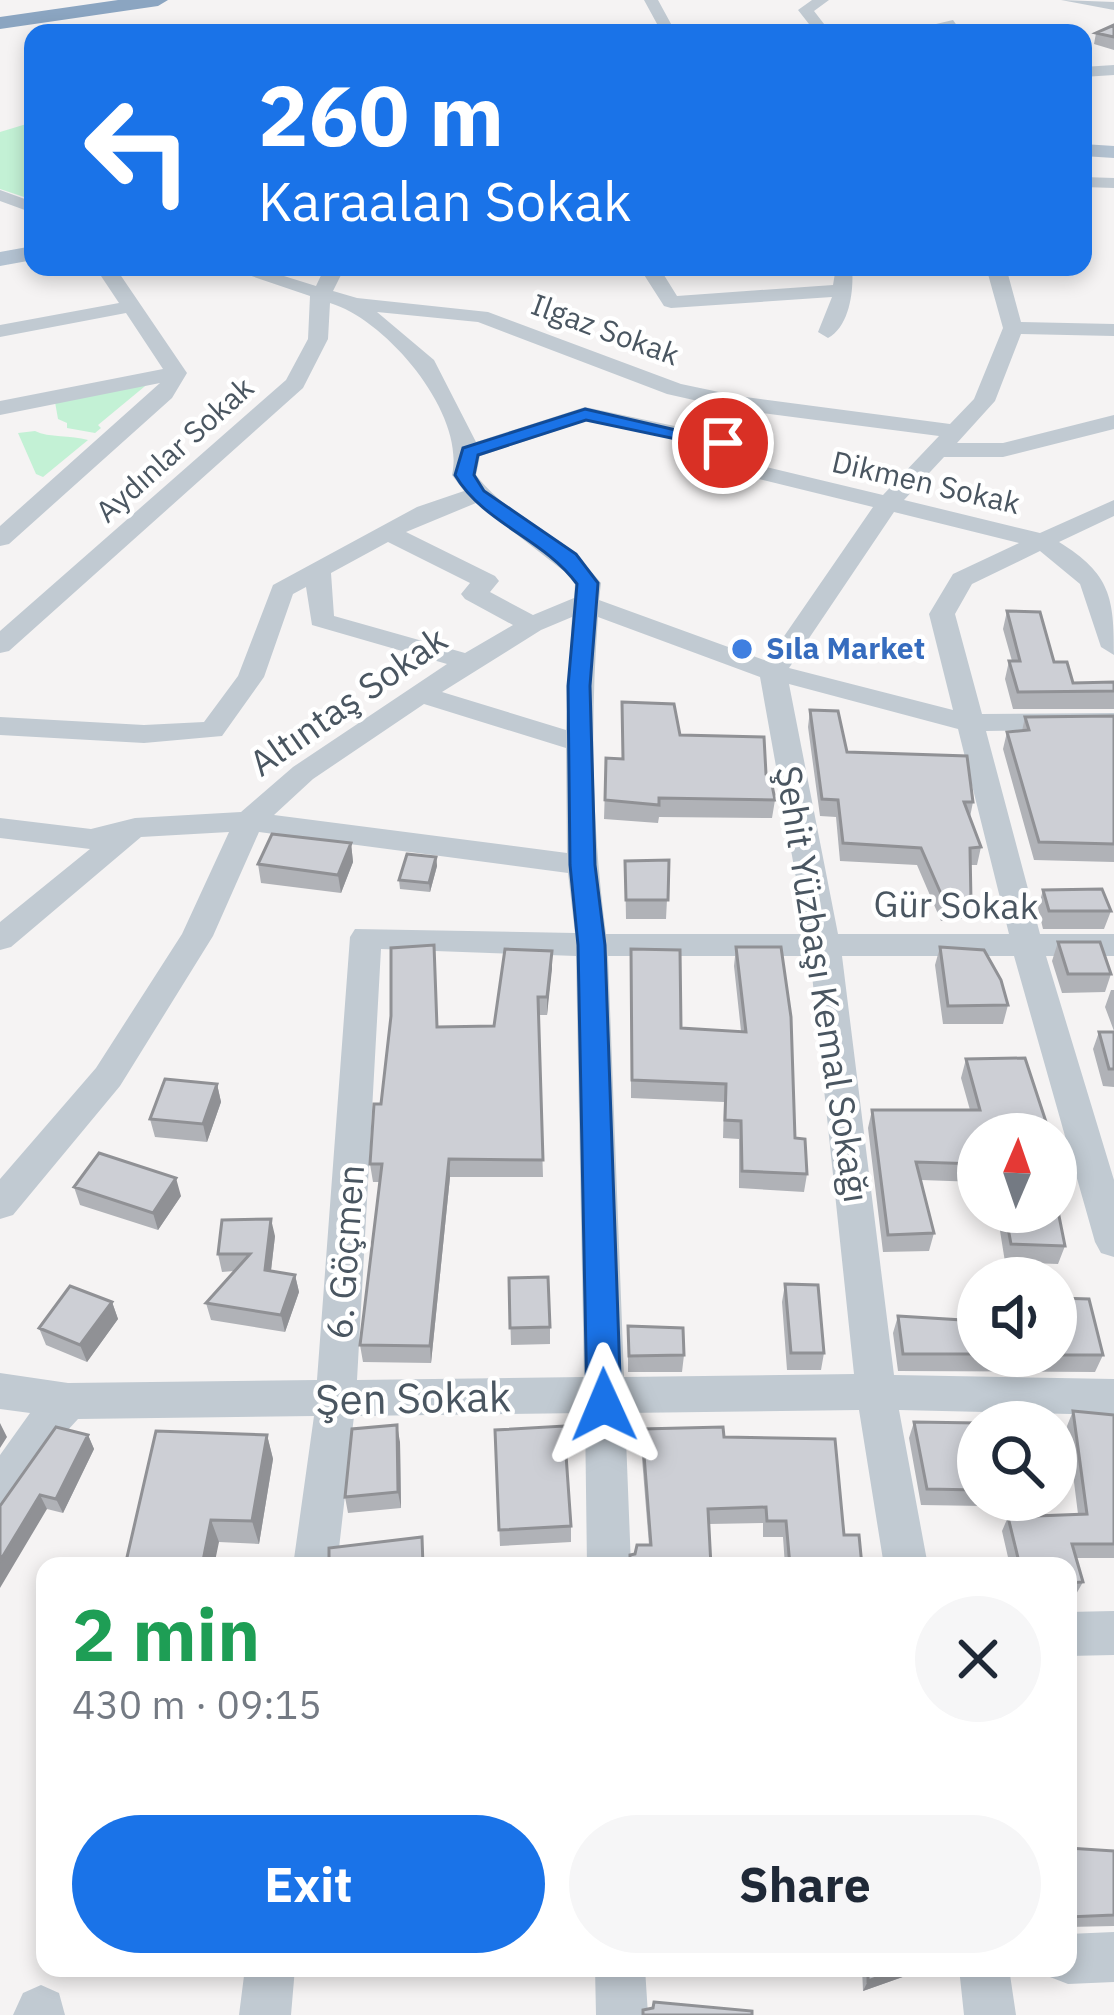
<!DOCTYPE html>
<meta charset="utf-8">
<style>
:root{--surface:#fff;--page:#f6f6f7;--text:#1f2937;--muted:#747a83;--accent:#1a73e8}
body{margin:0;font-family:"IBM Plex Sans",sans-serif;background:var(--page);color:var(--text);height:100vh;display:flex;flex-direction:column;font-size:45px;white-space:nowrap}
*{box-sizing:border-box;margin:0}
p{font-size:39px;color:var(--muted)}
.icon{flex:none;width:66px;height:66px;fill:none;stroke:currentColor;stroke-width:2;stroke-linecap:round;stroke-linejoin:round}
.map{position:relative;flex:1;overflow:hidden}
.side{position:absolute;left:36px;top:1557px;width:1041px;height:420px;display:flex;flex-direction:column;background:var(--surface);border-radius:24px;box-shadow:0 6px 18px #0003}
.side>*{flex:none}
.hud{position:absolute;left:24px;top:24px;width:1068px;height:252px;border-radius:24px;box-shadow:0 6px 18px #0003;background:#1a73e8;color:#fff;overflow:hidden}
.needle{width:78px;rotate:2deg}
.fabs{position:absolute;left:957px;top:1113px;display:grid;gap:24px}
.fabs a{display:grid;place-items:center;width:120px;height:120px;border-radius:50%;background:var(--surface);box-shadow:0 6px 18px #0003;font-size:60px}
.pin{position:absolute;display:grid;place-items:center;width:102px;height:102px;color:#fff;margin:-51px;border:6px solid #fff;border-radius:50%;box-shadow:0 3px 12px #0007}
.me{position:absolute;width:132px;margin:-66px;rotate:359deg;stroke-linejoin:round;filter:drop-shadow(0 0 9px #0008)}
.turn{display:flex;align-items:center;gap:42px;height:252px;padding:0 36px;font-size:54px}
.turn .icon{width:156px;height:156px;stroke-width:2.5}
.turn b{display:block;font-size:84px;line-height:102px}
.round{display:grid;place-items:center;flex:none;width:126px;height:126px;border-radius:63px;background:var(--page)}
.headline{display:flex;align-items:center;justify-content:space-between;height:204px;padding:0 36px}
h1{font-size:72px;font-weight:700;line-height:90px;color:#1e9e55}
.primary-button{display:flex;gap:24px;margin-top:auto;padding:24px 36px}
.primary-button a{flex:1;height:138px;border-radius:72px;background:var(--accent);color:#fff;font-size:48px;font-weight:700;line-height:138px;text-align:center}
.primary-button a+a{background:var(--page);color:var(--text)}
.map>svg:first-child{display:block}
.green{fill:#c3f1d5}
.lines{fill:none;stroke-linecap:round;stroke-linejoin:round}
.minor{fill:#c1cad2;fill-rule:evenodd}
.major{fill:#b3c2d1;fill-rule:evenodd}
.highway{fill:#8ba5c1;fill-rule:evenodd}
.wall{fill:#b0b2b7}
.shaded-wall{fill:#909195}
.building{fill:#cdcfd5;stroke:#909195;stroke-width:3}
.route{fill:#1a73e8;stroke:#114b97;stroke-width:3}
.shop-dot{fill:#3f7fe0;stroke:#fff;stroke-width:4.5}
.labels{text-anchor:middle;stroke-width:9;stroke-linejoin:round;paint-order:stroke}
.far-street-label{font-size:30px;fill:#4a5661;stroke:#fff}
.far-shop-label{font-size:30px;font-weight:bold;fill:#366cbe;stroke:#fff;text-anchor:start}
.street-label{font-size:36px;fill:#4a5661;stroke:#fff}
.near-street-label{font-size:42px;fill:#4a5661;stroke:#fff}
</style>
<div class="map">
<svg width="1114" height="2015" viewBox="0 0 1114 2015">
<rect width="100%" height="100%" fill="#f5f3f3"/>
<path class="green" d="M33,122V200L0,189V132Z
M150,382L98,425L101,428L95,433L67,428V423L58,419L55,402Z
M35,431C49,438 71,435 88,440L43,477L36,474L18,433Z"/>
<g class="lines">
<path class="minor" d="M644,0H658L676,33H662Z
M812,0H829L814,11L831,33H816L798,10Z
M1061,0L1114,2V10Z
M953,20L958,27L898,33Z
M1114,65V75L1083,77V67Z
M1083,177L1114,178V188L1083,187Z
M0,190L33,202V213L0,201Z
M95,267H115L187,373L172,398L9,544L0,546V526L160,383L0,415V401L163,369L126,313L0,337V325L119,303Z
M225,267H255L316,286L325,267H345L333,291L357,298L488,312L681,384L738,396L950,424L974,399L1003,328L986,267H1006L1021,322L1114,324V336L1021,334L995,401L957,443H1003L1114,415V429L1003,457H944L904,500L1040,533L1114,500V516L1059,542C1111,574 1114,598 1114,655L1101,647L1080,584L1040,551L972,584L955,614L982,714L1114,713V729L986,731L1040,934H1114V956H1046L1114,1180V1257L1101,1253L1095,1242L1014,956H842L894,1375L1114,1379V1415L899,1410L928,1566H884L859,1410L625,1413L631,1566H587L585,1413L354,1416L337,1566H293L314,1416L78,1419L44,1456L15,1508L0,1514V1455L30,1413L0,1409V1373L68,1383L317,1380L350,937L355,929L575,933L568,873L259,832L213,936L120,1086L13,1215L0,1219V1179L96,1068L182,934L229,832L141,837L11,947L0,950V922L90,849L0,838V818L91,829L135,818L241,812L293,767L447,664L312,625L306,587L293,594L264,677L222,736L144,743L0,735V717L144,725L204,722L238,676L273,585L417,507L464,491L452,475C466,414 387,320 330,303L328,339L303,388L9,651L0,653V631L286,380L308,339L310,296ZM377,312L478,322L667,394L738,410L939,436L883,495L750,463L747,449L731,438L585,407L476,442L434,360ZM586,421L716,448L727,456L730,472L873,507L767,661L599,600L601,583C566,538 510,519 476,475L480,456ZM476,503L565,572L575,584L574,598L533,615L490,592L499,581L495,576L406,532ZM894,512L1019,543L953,574L929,614L953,710L789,668ZM388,542L470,583L461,594L465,599L513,625L465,653L334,616L331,573ZM572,617L566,730L442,692L541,630ZM598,617L760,677L806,934H606C592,829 590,722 598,617ZM789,684L958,729L1009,934H838ZM424,704L566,748L567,853L274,815L313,779ZM381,949L576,956L584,1377L357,1380ZM608,956H810L854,1374L624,1377Z
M639,267H659L677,296L833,285L836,267H852C854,290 850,326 828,338L818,332L832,297L671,308L664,306Z
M1114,1611V1655L1068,1656V1612Z
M1114,1932V1982L1068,1984L1050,1977L1046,1968H1068V1934Z
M245,1968H295L291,2015H239Z
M595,1968H645L648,2015H596Z
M959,1968H1009L1016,2015H964Z
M41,1985L59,1993L65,2015H13L23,1993Z"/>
<path class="major" d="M1083,144L1114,146V158L1083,156Z
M33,246V260L0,266V252Z"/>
<path class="highway" d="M118,0H168L158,6L0,29V17Z"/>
</g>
<path class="wall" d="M1114,25V50L1094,44L1096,33Z
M1007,611L1073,683L1114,682V709H1013L1005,679L1009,661H1012L1003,629Z
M622,702L680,735L766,774L775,800L772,818L659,817L658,823L604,819L606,758L622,759Z
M810,710L847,752L973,802L970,817L981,847L977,865H970L971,901L967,918L941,921L917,865L840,861L836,817L820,816L808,727Z
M1114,716V862L1034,860L1003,749L1007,732L1022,731L1025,717Z
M351,843L353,862L341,893L261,883L258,864Z
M436,857L437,866L430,892L400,889L399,880Z
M669,860L666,919H626L625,861Z
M1043,890L1111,911L1104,929H1043L1038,908Z
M1058,942L1111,974L1105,992L1062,993L1052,961Z
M736,947L807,1174L804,1192L739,1188V1139L723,1138L724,1102L631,1098V949L681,1028L741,1031L734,966Z
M940,947L1008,1005L1003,1024H943L935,965Z
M552,951L547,1015H538L543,1177H450L431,1363L363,1362L360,1345L380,1182H373L370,1164L381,1104L438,1027L494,1026Z
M1111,990H1114V1031L1105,1007Z
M1099,1032H1114V1087L1103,1086L1093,1049Z
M1025,1058L978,1134V1182L921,1180L934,1233L929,1251L883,1252L868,1128L872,1110H970L961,1078L966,1059Z
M217,1084L221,1102L207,1142L155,1137L150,1119Z
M74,1187L181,1196L158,1230L80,1205Z
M997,1212H1056L1065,1246L1058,1264L1005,1262Z
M275,1236L271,1271L295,1275L299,1292L285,1332L211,1320L206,1303L234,1271L222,1272L218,1254Z
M509,1278L550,1327V1344L511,1345Z
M785,1284L824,1353L821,1370H787L782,1302Z
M1056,1298L1103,1355L1095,1372L898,1371L893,1333L898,1316L978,1321V1356H1056Z
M112,1302L118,1319L87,1362L46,1345L39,1328Z
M628,1326L684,1355L682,1372H628Z
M1073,1411L1114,1415V1558H1076L1083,1582L1075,1596H1068V1566H1010L1002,1531L1008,1517L1078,1514L1067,1426Z
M914,1422L978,1423V1500H987L984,1506L921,1505L909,1438Z
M642,1429L724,1437L844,1535L862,1566H785L783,1537H763V1523L709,1524L711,1566H629L630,1555L649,1545L641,1446Z
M495,1430L571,1526V1542L500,1546Z
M88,1435L94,1449L63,1513L47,1509L0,1506Z
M267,1435L273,1459L259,1544L219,1542L125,1566Z
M400,1442L401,1508L348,1513L345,1497Z
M1068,1848L1114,1851V1926L1068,1927Z
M729,1968H787L786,1971L729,1973Z
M862,1968H928L863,1991Z"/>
<path class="shaded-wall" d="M351,843L353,862L341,893L338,875Z
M436,857L437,866L430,892L429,883Z
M552,951V969L547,1015V997Z
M217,1084L221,1102L207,1142L203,1124Z
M449,1159L450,1177L431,1363L430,1346Z
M176,1178L181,1196L158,1230L153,1213Z
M271,1219L275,1236L269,1287L265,1270Z
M295,1275L299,1292L285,1332L281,1315Z
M112,1302L118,1319L87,1362L80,1345Z
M0,1423L7,1437L0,1448Z
M397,1425L400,1442L401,1508L398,1492Z
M88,1435L94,1449L63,1513L56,1499Z
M267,1435L273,1459L259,1544L252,1521Z
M40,1495L47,1509L0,1588V1561Z
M211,1520L219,1542L214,1566H202Z
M904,1968H928L863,1991L868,1981Z"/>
<path class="building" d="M1114,25V37L1096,33Z
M1007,611L1040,612L1054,662H1067L1073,683L1114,682V691L1018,692L1009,661H1020Z
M622,702L674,704L680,735L764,737L766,774L770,775L775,800L659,798V805L605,800L606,758L623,759Z
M810,710L838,711L847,752L967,756L973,802H964L981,847L970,848L971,901L945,903L921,848L843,843L838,800L822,799Z
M1114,716V844L1039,842L1007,732L1029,730L1025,717Z
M272,834L351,843L338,875L258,864Z
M407,854L436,857L429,883L399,880Z
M669,860L668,900H626L625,861Z
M1102,889L1111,911H1049L1043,890Z
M1058,942H1100L1111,974H1068Z
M434,945L437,1027L494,1026L505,949L552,951L547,997H538L543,1160L449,1159L430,1346L360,1345L382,1164H370L374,1104H381L391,1016V948Z
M736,947H781L791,1017L795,1138L805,1139L807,1174L742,1171L741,1121L725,1120L726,1084L632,1080L631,949L680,950L681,1028L746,1032Z
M940,947L984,950L1001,980L1008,1005L948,1006Z
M1099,1032H1114V1069H1109Z
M1025,1058L1050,1134H978V1164L916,1162L934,1233L888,1235L872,1110H980L966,1059Z
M165,1079L217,1084L203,1124L150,1119Z
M99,1153L176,1178L153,1213L74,1187Z
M1056,1201L1065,1246L1011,1244L1005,1212H1056Z
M271,1219L265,1270L295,1275L281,1315L206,1303L250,1254H218L222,1220Z
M548,1277L550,1327L510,1328L509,1278Z
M785,1284L818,1285L824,1353H791Z
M70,1286L112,1302L80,1345L39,1328Z
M1056,1298L1089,1299L1103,1355H1056Z
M898,1316L978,1321V1354H903Z
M628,1326L683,1328L684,1355L629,1356Z
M1073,1411L1114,1415V1544H1072L1083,1582L1068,1583V1566H1020L1008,1517L1087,1514Z
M914,1422L978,1423V1490L927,1489Z
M397,1425L398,1492L345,1497L352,1429Z
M564,1426L571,1526L499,1530L495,1430Z
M56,1427L88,1435L56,1499L40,1495L0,1561V1506Z
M723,1427L724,1437L835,1439L844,1535H859L862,1566H790L786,1521H767L766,1507L708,1509L711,1566H630V1555L635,1554L637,1545H651L642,1429Z
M156,1431L267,1435L252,1521L211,1520L202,1566H125Z
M422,1537L423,1566H329V1548Z
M1068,1848L1114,1851V1915L1068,1917Z
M868,1968H904L868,1981Z
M654,2002L752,2011V2015H643V2010L653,2008Z"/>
<path class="route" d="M585,409L732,443L723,449L586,420L478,455L474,475L484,491L576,554L598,583L590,686L595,865L605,945L621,1405L616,1415L604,1420L592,1415L587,1405L578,945L570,865L568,686L577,584C544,539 483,523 455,475L463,448Z"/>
<circle class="shop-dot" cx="742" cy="649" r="12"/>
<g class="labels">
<g class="far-street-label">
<text transform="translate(605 330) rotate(20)" y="10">Ilgaz Sokak</text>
<text transform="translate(175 450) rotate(-42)" y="10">Aydınlar Sokak</text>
<text transform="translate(926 483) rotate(13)" y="10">Dikmen Sokak</text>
</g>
<g class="far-shop-label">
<text x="766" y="659">Sıla Market</text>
</g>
<g class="street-label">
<text transform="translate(348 701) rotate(-35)" y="13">Altıntaş Sokak</text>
<text transform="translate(956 905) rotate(1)" y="13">Gür Sokak</text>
<text transform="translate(823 984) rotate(81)" y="13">Şehit Yüzbaşı Kemal Sokağı</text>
<text transform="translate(345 1252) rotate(-86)" y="13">6. Göçmen</text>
</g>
<g class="near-street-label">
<text transform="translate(413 1398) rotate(-1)" y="15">Şen Sokak</text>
</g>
</g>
</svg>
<div class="fabs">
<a><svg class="needle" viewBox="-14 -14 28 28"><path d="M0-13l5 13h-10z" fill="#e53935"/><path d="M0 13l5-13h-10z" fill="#747a83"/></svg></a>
<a><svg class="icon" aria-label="sound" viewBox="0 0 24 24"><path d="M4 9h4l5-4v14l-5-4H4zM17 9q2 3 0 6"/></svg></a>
<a><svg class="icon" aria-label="search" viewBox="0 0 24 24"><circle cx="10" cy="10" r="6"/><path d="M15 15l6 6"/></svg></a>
</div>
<div class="pin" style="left:723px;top:443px;background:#d93025"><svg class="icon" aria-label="arrive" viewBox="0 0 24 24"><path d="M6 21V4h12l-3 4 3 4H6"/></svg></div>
<svg class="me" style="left:604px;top:1405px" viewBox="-20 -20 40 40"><path d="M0-17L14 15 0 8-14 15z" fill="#1a73e8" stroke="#fff" stroke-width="4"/></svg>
<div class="hud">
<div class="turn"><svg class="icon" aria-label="left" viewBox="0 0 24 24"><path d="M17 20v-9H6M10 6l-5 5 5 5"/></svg><div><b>260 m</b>Karaalan Sokak</div></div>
</div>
<section class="side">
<div class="headline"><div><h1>2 min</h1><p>430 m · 09:15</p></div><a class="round"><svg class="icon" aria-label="close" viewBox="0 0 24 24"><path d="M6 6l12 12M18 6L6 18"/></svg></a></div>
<div class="primary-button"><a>Exit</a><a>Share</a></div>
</section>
</div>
